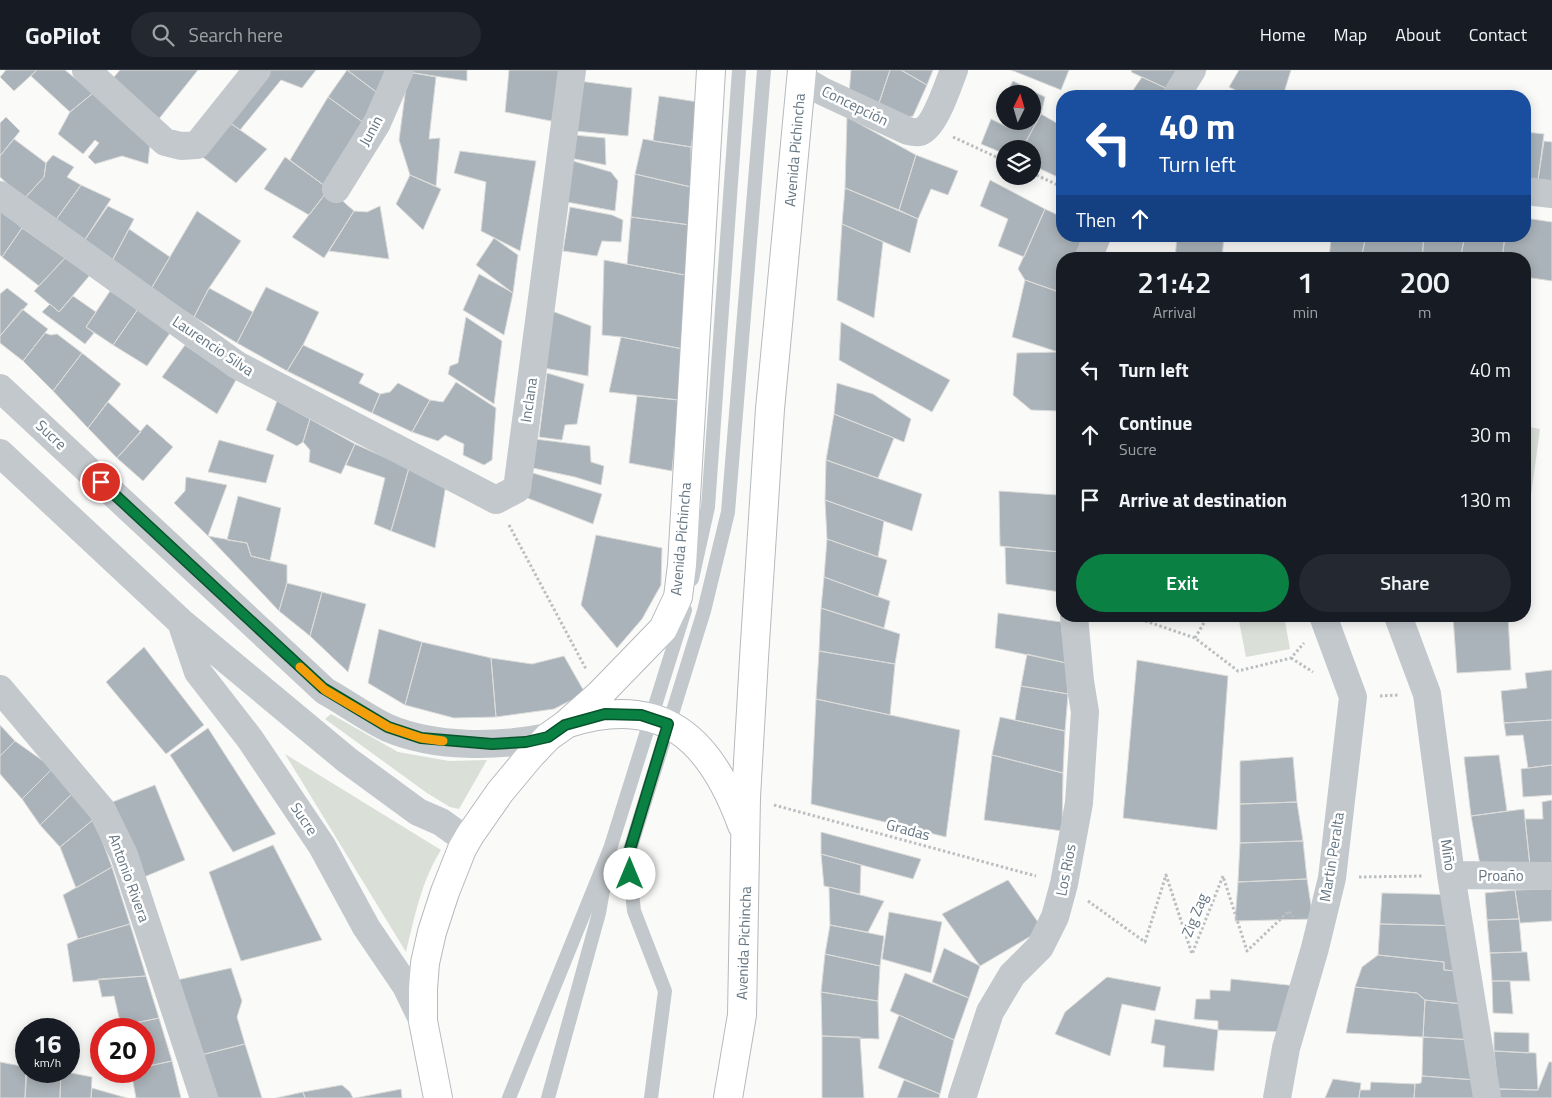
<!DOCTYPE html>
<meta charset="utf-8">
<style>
:root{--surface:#171b24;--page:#242831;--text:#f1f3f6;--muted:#9ea1a6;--line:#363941;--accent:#0b8043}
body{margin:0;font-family:"Titillium Web",sans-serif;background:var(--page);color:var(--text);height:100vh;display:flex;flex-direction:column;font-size:19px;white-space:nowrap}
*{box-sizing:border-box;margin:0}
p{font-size:16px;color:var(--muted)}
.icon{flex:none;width:28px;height:28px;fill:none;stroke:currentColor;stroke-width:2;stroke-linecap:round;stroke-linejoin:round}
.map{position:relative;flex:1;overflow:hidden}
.drawer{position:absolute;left:1056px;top:182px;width:475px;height:370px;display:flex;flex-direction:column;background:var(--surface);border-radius:20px;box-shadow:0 2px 12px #0003}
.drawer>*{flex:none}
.top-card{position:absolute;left:1056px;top:20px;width:475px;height:152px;border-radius:20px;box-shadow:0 2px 12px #0003;background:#1a4fa0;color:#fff;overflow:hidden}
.needle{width:32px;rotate:5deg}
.buttons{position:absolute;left:996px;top:15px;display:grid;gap:10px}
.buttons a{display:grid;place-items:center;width:45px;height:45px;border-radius:50%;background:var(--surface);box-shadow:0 2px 12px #0003;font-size:25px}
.speed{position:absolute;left:15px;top:948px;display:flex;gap:10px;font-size:25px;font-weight:700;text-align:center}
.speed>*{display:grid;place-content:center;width:65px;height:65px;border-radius:50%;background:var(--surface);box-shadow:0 2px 12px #0003;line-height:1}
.speed small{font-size:12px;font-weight:400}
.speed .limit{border:8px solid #d22;background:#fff;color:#111}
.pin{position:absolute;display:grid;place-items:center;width:42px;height:42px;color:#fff;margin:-21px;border:2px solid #fff;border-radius:50%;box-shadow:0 1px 5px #0007}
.me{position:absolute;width:55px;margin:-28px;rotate:0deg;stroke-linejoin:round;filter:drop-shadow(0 0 4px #0008)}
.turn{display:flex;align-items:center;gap:18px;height:105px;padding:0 20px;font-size:22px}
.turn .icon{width:65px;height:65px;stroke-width:2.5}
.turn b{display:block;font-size:35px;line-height:42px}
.then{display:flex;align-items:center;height:48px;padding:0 20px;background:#0003;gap:10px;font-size:19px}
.eta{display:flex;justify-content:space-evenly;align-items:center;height:85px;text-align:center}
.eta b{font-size:30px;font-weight:600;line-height:35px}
.primary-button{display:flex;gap:10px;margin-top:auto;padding:10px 20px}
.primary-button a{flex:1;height:58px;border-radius:30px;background:var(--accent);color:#fff;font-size:20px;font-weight:600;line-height:58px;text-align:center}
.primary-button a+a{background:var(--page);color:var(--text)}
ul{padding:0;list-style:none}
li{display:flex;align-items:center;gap:15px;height:65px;padding:0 20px}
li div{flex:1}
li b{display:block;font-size:19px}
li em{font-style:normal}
header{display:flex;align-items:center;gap:30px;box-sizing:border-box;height:70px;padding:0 25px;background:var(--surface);border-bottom:1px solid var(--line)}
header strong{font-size:24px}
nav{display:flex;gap:28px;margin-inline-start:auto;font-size:18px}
.search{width:350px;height:45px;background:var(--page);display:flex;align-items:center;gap:12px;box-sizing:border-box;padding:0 18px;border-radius:28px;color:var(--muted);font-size:19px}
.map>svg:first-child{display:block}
.green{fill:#dadfd7}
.building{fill:#aab3b9;stroke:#dcdcda}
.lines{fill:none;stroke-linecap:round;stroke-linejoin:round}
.primary-casing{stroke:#b5babe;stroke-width:30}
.path{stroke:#bbbfc2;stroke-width:3;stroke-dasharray:2.5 2.5;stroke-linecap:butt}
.lane{stroke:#c3c8cc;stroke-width:14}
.street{stroke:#c3c8cc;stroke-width:28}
.primary{stroke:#fff;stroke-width:28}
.route-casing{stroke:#07532c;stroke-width:12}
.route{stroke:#0b8043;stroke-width:9}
.slow{stroke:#f59e0b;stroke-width:9}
.labels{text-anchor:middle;stroke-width:5;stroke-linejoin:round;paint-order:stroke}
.street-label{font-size:15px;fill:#657683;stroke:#fff}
</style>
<header>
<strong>GoPilot</strong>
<div class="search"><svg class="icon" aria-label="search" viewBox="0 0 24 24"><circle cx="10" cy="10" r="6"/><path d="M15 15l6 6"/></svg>Search here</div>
<nav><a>Home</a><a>Map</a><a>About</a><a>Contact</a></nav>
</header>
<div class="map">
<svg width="1552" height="1028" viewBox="0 0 1552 1028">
<rect width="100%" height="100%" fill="#fafaf8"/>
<path class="green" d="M1525,356L1540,359L1525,470Z
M1238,546H1284L1290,579L1246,587Z
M331,644L398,682L449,691L487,690L459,739L450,737L427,723L325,649Z
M285,684L441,780C421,812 415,846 406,882Z"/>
<path class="building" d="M6,0H37L14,21L0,7Z
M37,0H65L93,23L70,42L31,6Z
M120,0H198L158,50L113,8Z
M265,0H316L302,18L281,10L240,60L226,50Z
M347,0H390L379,24Z
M347,0L379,24L364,53L328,27Z
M409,0H467V11L408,2Z
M509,0H562L556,52L505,42Z
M851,0H890L877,39L849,24Z
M890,0H901L927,15L913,46L895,50L877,39Z
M901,0H933L927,15Z
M1011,0H1069L1061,20Z
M1132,0H1184L1172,21L1131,2Z
M1239,0H1291L1283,26H1255L1241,23L1229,17Z
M408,2L436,7L429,69L440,68L436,116L410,105L399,70Z
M1142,7L1172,21L1168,26H1129Z
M579,11L632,18L628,66L575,61Z
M1013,11L1045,27L1041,44L1022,79H1005V84L981,74L991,49L1007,57L1010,51H1032V24H1006Z
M1284,21L1308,26H1283Z
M93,23L150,74L148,94L122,86L95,94L88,87L99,73L95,70L83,84L58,64L70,42Z
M659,26L698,32L691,77L653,71Z
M328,27L364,53L329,119L290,90Z
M1041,44L1062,56V109L1032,95V79H1022Z
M6,47L20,61L0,86V53Z
M847,47L916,85L899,140L845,118Z
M226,50L267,79L236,113L200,85Z
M1525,62L1544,64L1538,110L1525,108Z
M574,65L605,68L606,95L570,88Z
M14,69L46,93L44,107L24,129L0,107V86Z
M643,69L691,77V117L635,104Z
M1544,71L1552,72V111L1538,110Z
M460,81L536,91L520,181L481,161L486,112L454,103Z
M53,85L74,97L67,107L81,115L55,151L24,129L44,107L46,93Z
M916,85L958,101L948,125L931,119L918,149L899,140Z
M285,87L329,119L309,145L264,119Z
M573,91L611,102L618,111L615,141L567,132Z
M635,104L691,117L690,155L631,147Z
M410,105L441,119L423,160L396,134Z
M990,110L1045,139L1024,187L998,176L1008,149L980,136Z
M81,115L111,129L84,171L55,151Z
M845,118L918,149L910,183L842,154Z
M329,119L354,141L324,188L292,167Z
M108,136L134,149L112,191L84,171Z
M380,136L389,189L329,181L354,141L367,142Z
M570,137L612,145L623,150L621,172L602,171L597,186L563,181Z
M0,139L22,158L2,187L0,185Z
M1045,139L1062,147V166H1085L1078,189H1062V223L1025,210L1018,199Z
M197,141L241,171L209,218L194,247L151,219Z
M631,147L690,155V206L627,194Z
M1525,148L1552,152V211L1525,207V189H1502L1505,166H1525Z
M842,154L883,172L874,248L837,230Z
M22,158L65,188L39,216L2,187Z
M129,159L170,187L151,219L112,191Z
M1177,166H1224L1222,189H1175Z
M1321,166H1366L1361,189H1329L1331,168Z
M1366,166H1424L1422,189H1361Z
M1424,166H1465L1460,189H1422Z
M1465,166H1505L1502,189H1460Z
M494,168L518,185L513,223L476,195Z
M65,188L90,205L59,242L34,221Z
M604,190L690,206L683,279L621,267L602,265Z
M479,204L513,223L504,265L463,240Z
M1025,210L1062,223V253L1058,282L1012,267Z
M266,217L319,242L303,275L287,301L237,273Z
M7,218L28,234L0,266V224Z
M209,218L253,242L237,273L194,247Z
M110,221L138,239L113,275L86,257Z
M73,226L96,242L86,257L94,263L85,274L42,242L50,234L59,242Z
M22,239L48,259L23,291L0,273V266Z
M138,239L170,263L147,296L113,275Z
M552,241L591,256L588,306L544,298Z
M466,247L502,271L494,334L448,304L450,296L458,293Z
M841,252L950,310L932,342L839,290Z
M45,263L51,265L57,264L82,283L53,321L23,291Z
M621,267L683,279L679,330L609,322Z
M185,275L236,310L217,344L162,307Z
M303,275L364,304L359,313L380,324L372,343L287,301Z
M1058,282L1059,341L1031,340L1013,325L1017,283Z
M82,283L121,314L88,358L53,321Z
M547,303L584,314L577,354L565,355L562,370L539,367Z
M456,312L496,338L492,390L484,395L463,385L464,374L445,365L438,371L412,362L430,330L443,332Z
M398,313L430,330L412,362L372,343L380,324L390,322Z
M837,313L873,324L911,349L904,372L834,344Z
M637,326L679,330L672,401L629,393Z
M277,331L310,349L303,372L297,376L266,360Z
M108,332L141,362L117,388L88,358Z
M834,344L894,368L878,408L826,390Z
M310,349L355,374L341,404L309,392L310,380L303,372Z
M147,354L173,377L143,411L117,388Z
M535,369L590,376L591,392L604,396L601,415L575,407L533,398Z
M219,370L274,385L266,413L208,402Z
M355,374L409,398L391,461L374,454L385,408L346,395Z
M826,390L922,424L912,461L825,430Z
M409,398L446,415L435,478L391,461Z
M533,403L602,424L593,454L525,427Z
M186,407L227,415L208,466L174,433L185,421Z
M999,421L1058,425L1060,482L1000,476Z
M238,426L281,438L270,491L251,486L247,473L227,470Z
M825,430L884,451L878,487L827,469Z
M596,465L662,478L661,515L642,549L617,578L581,535Z
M208,466L247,473L251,486L287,495V513L279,541Z
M827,469L887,490L878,527L824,507Z
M1005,477L1060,482V522L1006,514Z
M824,507L890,531L884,558L821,538Z
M287,513L322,522L310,566L279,541Z
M322,522L366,534L348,602L310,566Z
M821,538L900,564L895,594L819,581Z
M998,543L1061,552L1066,593L995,578Z
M1453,546H1508L1511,600L1457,603Z
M379,559L422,572L405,635L368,613Z
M422,572L491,588L496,647L454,648L405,635Z
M144,577L204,655L166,684L106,612Z
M819,581L895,594L890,645L816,629Z
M1027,584L1066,593L1068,624L1021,616Z
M564,586L585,623L554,639L496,647L491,588L532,594Z
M1137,590L1228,606L1217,760L1123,748Z
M1552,600V650L1504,653L1501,621L1527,618L1525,603Z
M1021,616L1068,624L1065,661L1015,650Z
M816,629L960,660L946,767L811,734Z
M1000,647L1065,661L1063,703L992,685Z
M1552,650V695L1528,698L1523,665L1506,666L1504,653Z
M0,655L15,671L0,686Z
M208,658L276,764L233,782L170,685Z
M15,671L53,698L22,729L0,704V686Z
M992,685L1063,703L1062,761L984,750Z
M1499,685L1507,741L1471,746L1464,687Z
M1293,687L1297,732L1240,734V691Z
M1552,695V725L1523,727L1521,699Z
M53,698L74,722L40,755L22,729Z
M155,715L185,790L144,807L110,733Z
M74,722L94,749L60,777L40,755Z
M1552,730V796H1530L1525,749H1543L1542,732Z
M1297,732L1303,771L1240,773V734Z
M1524,739L1530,796L1481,800L1471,746Z
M94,749L112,797L76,818L60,777Z
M821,762L921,789L913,809L821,784Z
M1303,771L1307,809L1238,812L1240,773Z
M273,775L322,870L241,891L209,802Z
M821,784L861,795L860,824L824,816Z
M112,797L130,854L78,869L63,825Z
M1307,809L1313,849L1235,851L1238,812Z
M1008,810L1043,859L980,896L942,844Z
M829,817L884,831L868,862L830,855Z
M1552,819V851L1520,853L1515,820Z
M1515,820L1519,849L1487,850L1485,823Z
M1382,823L1465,825L1467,856L1380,854Z
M889,842L942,852L931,903L882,889Z
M1519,849L1522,882L1490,883L1487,850Z
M130,854L146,906L73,912L67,874L78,869Z
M1380,854L1467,856L1470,902L1444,900V892L1378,885Z
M830,855L884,866L880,896L825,884Z
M944,878L980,896L969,928L932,912Z
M1522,882H1527L1530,911H1492L1490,883Z
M825,884L880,896L878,931L821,922Z
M1378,885L1444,892V900L1470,902L1472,935L1425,930L1417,923L1355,917L1362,897Z
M231,898L242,931L237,947L245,974L201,985L177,910Z
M905,903L969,928L954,970L890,941Z
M146,906L159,948L121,956L114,926L102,927L98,909Z
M1107,907L1161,917L1155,941L1122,934L1110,986L1055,964L1065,942Z
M1231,909L1297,916L1288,962L1218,960V951L1194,949L1196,929H1210V920L1230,921Z
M1492,911H1510L1513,944L1493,943Z
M1355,917L1417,923L1425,930L1423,967L1346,963Z
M821,922L878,931L879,969L822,966Z
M1425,930L1472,935L1474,970L1423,967Z
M899,945L954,970L940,1024L878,998Z
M159,948L172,991L144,997V959H122L121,956Z
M1155,949L1218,960L1214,1001L1163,997L1165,976L1151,973Z
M1494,962L1529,963V983L1494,981Z
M822,966L860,967L864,1028H822Z
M1423,967L1474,970L1476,1010L1422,1006Z
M245,974L262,1028H213L201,985Z
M1494,981L1536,983L1538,1020L1498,1019Z
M172,991L181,1028H136L131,1001H144V997Z
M0,992L26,997L25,1028H0Z
M1549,992H1552V1028H1499L1498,1019L1538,1020Z
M27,1001H61L60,1028H25Z
M61,1001L92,1007L91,1028H60Z
M1422,1006L1476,1010L1477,1028H1414L1415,1014L1421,1013Z
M1333,1009L1361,1013L1359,1028H1325Z
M904,1010L940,1024L939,1028H897Z
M1371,1012L1415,1014L1414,1028H1359L1360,1020H1370Z
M342,1015L350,1022L353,1028H305L303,1022Z
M92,1018L127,1028H91Z
M401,1019L402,1028H355Z
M303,1022L305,1028H276Z"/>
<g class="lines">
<defs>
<path id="primary" d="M569,653C663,623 711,670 742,755
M438,1028L423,951V919L425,893L432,862L445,822L462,779L470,765L500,722L530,686L548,667L565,655L600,624L663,559L678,527L682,495L711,0
M728,1028L742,945L746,727L754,588L770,339L802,0"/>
</defs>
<use href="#primary" class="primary-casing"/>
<path class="path" d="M953,67L1005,91
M1032,103L1062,117
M509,455L586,599
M1131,546L1195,568L1238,601L1291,588L1304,573
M1195,568L1208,546
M1291,588L1313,602
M1380,626L1399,625
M774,735L1036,806
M1359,807L1423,806
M1088,831L1145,872L1166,805L1192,884L1223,806L1247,881L1289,841L1293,847"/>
<path class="lane" d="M692,509L708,437L739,0
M509,1028L610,779L685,540
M548,1028L599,843L606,804
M651,1028L665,921L634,841L628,786L704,541L728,442L764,0"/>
<path class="street" d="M86,0L165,72L181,76L197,75L257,0
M802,9L822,21L908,61C912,62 917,63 920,62C935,57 948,15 954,0
M1176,26L1192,0
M336,119L377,53L400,0
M1525,121L1552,124
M0,125L237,295L496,430L517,419L572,0
M1088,189L1097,166
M0,318L325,621C345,632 367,648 388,658C435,678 498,677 548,667
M0,383L181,552L347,690L418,742L441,752L466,770
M1398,546L1427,624L1451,805L1487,1027
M181,552L198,602L250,669L322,776L366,857L406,916L423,951
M0,619L102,740L124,785L204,1028
M1451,805L1552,806
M962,1028L990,942L1012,905L1040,877L1055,847L1064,814L1079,733L1085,642L1080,611L1074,546
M1277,1028L1286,978L1315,878L1332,808L1353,627L1323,546"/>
<use href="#primary" class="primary"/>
</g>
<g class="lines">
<defs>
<path id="route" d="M101,412L323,618L388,657L421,668L492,674L526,672L548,667L565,655L605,644L641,645L668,654L628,786L630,804"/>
</defs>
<use href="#route" class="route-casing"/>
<use href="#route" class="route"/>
<path class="slow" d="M300,597L325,620L388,657L421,668L443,671"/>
</g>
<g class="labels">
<g class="street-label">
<text transform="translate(855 36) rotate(26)" y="5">Concepción</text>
<text transform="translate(371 61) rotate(-61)" y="5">Junín</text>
<text transform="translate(795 80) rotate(-85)" y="5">Avenida Pichincha</text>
<text transform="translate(213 276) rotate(34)" y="5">Laurencio Silva</text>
<text transform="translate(529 330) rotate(-82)" y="5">Inclana</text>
<text transform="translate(51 365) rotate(43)" y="5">Sucre</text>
<text transform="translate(681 469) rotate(-85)" y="5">Avenida Pichincha</text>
<text transform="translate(304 749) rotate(56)" y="5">Sucre</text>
<text transform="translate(908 760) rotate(15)" y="5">Gradas</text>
<text transform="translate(1448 785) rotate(82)" y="5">Miño</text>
<text transform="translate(1332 787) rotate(-81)" y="5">Martin Peralta</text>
<text transform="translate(1066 800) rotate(-79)" y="5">Los Rios</text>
<text x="1501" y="811">Proaño</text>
<text transform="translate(129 808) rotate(70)" y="5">Antonio Rivera</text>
<text transform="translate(1195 845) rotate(-68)" y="5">Zig Zag</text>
<text transform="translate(744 873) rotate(-88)" y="5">Avenida Pichincha</text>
</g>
</g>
</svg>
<div class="buttons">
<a><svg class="needle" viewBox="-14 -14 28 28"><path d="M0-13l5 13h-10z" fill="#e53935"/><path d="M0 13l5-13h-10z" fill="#9ea1a6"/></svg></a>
<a><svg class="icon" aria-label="layers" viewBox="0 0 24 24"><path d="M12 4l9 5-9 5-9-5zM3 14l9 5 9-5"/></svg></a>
</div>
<div class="speed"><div>16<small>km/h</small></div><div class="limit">20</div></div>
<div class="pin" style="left:101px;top:412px;background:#d93025"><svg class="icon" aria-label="arrive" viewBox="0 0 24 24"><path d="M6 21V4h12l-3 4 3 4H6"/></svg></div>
<svg class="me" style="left:630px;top:804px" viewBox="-20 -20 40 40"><circle r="19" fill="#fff"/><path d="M0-13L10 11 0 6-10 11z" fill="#0b8043"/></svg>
<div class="top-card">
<div class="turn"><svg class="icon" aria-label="left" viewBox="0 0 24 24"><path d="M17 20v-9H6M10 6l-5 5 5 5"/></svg><div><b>40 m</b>Turn left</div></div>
<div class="then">Then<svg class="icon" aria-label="ahead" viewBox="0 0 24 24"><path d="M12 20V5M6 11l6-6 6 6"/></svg></div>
</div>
<section class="drawer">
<div class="eta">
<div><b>21:42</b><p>Arrival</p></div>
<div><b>1</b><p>min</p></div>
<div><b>200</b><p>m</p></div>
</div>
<ul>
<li><svg class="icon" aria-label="left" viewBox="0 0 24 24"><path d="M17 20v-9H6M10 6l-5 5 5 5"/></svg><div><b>Turn left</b></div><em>40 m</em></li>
<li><svg class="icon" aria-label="ahead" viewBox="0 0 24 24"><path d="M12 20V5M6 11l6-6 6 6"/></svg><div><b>Continue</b><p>Sucre</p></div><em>30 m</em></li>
<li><svg class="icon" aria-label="arrive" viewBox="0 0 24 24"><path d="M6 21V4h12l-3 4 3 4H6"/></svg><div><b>Arrive at destination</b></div><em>130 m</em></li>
</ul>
<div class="primary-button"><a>Exit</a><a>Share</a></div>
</section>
</div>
